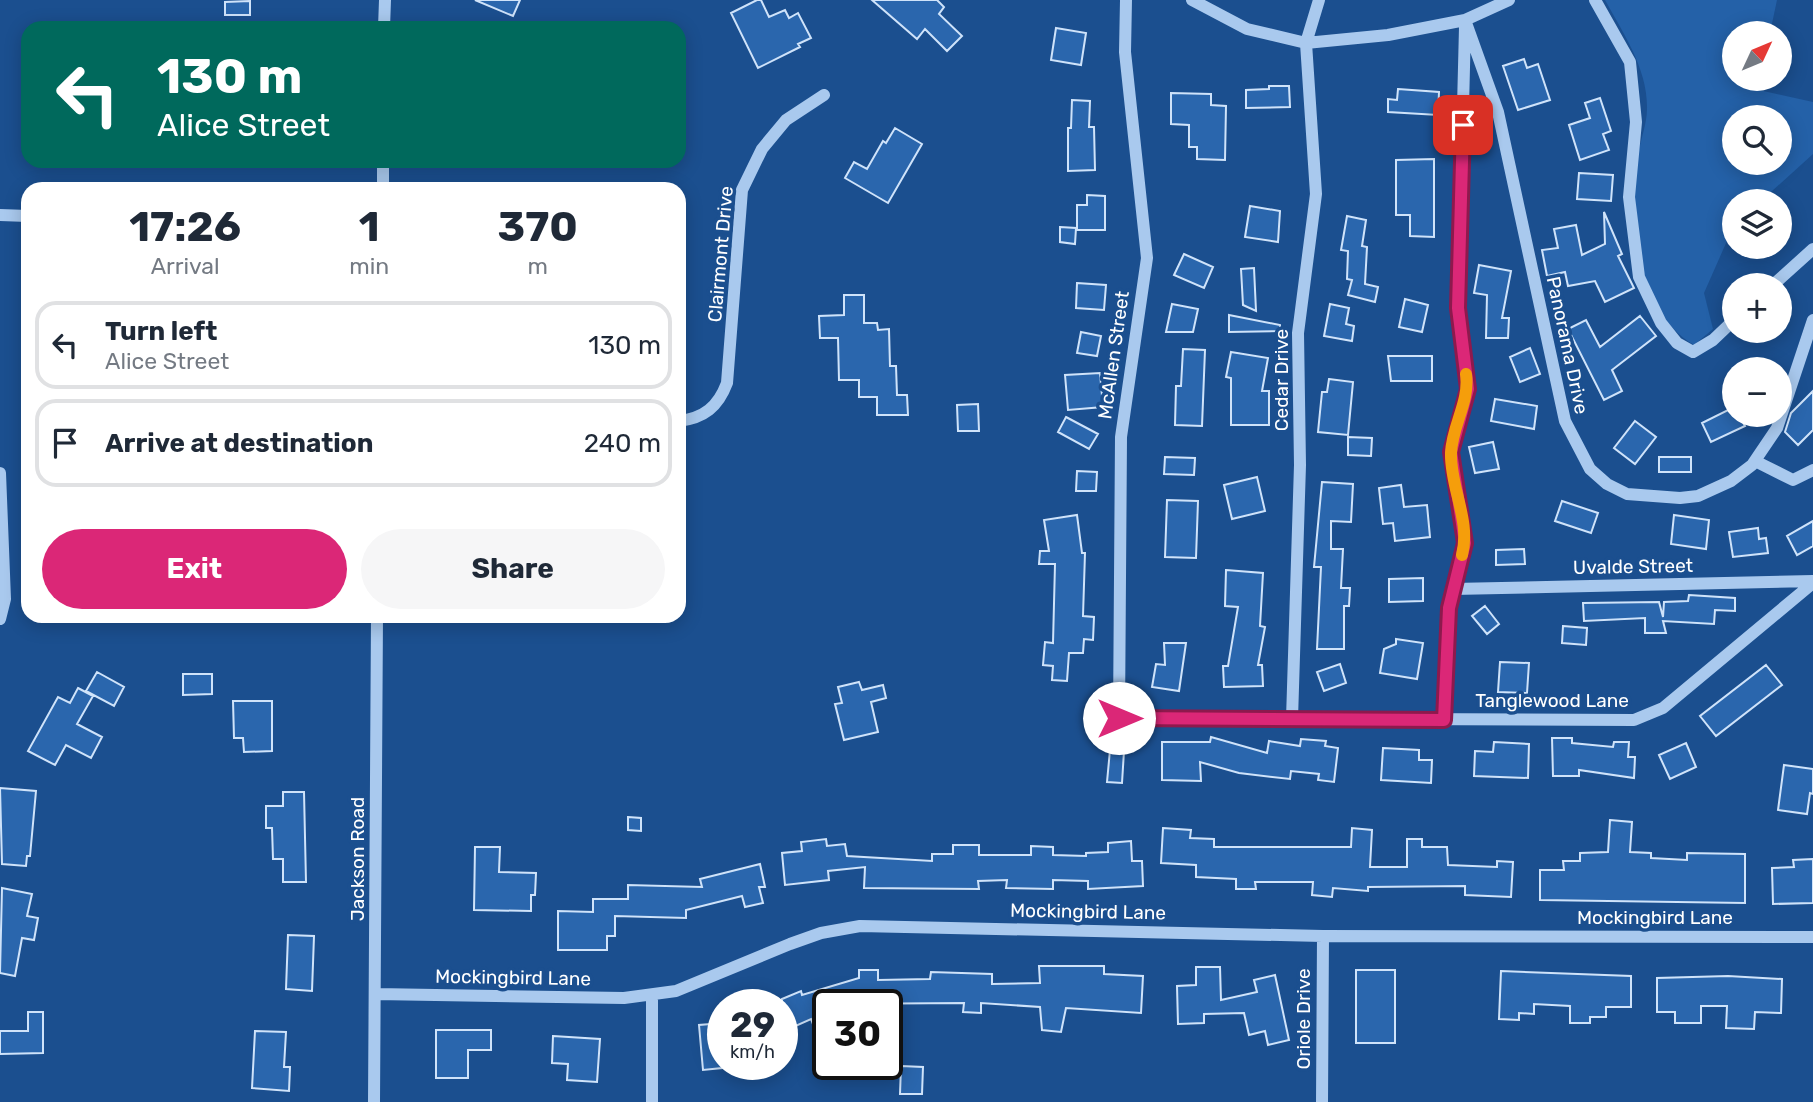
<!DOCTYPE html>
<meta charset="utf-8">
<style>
:root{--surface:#fff;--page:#f6f6f7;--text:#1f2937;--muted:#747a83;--line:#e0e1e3;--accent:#db2777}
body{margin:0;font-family:Rubik,sans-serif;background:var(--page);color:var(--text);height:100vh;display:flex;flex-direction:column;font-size:26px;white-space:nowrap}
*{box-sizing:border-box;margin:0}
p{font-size:23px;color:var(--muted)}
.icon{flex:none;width:38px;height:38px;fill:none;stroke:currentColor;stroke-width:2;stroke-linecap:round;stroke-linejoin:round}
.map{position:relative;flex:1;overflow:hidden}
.sheet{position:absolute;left:21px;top:182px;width:665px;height:441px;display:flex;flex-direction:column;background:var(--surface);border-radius:21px;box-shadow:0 4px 18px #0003}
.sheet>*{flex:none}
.guide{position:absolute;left:21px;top:21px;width:665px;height:147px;border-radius:21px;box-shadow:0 4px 18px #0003;background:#00695c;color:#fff;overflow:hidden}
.needle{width:46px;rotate:46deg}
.fabs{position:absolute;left:1722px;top:21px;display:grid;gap:14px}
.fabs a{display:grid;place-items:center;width:70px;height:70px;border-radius:50%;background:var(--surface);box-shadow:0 4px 18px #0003;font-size:35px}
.speed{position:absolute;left:707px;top:989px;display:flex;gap:14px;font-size:35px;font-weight:700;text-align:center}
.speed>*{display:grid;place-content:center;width:91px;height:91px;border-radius:50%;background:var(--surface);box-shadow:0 4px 18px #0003;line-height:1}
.speed small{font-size:18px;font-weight:400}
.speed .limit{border:4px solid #111;border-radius:10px;background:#fff;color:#111}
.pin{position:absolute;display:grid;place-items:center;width:60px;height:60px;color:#fff;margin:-30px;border-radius:14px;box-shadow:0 4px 10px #0006}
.me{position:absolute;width:77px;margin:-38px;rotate:90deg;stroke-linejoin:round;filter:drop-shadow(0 0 5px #0008)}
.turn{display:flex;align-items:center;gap:24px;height:147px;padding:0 21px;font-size:32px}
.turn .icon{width:91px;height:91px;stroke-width:2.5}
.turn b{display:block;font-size:49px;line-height:60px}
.eta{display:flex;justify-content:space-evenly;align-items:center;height:119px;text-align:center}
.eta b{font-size:42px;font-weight:700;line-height:49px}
.button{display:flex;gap:14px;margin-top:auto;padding:14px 21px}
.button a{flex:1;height:80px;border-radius:42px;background:var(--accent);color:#fff;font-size:28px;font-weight:700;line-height:80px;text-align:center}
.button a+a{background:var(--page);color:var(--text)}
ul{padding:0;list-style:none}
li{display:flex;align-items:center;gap:21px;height:88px;margin:0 14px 10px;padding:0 7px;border:4px solid var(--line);border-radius:21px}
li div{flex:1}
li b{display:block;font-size:26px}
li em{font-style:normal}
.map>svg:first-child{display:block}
.green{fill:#2461a8;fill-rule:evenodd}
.building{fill:#2a66ad;stroke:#cfe3fa;stroke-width:2}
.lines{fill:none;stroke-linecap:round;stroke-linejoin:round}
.minor{stroke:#a9c9ee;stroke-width:12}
.route-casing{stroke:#8e194d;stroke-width:18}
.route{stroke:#db2777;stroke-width:12}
.slow{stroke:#f59e0b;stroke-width:12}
.labels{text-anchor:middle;stroke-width:7;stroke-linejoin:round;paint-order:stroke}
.street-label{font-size:19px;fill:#fff;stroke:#1b4f8f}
</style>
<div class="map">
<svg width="1813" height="1102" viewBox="0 0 1813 1102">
<rect width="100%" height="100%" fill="#1b4f8f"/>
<path class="green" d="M1605,0H1777L1770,33H1734V79H1760L1759,90L1813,102V154L1761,201H1734V225L1704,293L1713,329L1694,345C1634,309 1628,219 1638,156C1640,141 1647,124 1647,109C1648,69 1623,33 1605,0ZM1734,117H1780V163H1734Z"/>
<path class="building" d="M475,0H520L513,16Z
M757,0H761L769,17L785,10L789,18L798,13L811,38L798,44L800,47L758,68L731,13Z
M872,0H937L944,7L939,14L962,36L947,51L925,29L917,39Z
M250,1V15H225V2Z
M1056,28L1086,33L1081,65L1051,60Z
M1524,59L1527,68L1538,64L1550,100L1518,110L1503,66Z
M1269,86H1289L1290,107L1246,108V90L1269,89Z
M1398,89L1439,92L1438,115L1388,112V99L1397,100Z
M1171,93L1211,94V105L1226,106L1225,160L1197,159V147H1189V125L1171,124Z
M1600,98L1611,131L1603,134L1609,150L1580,160L1569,125L1590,118L1585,103Z
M1072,100L1090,101L1089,127H1094L1095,170L1068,171V128H1071Z
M895,128L922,144L888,203L845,178L854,162L867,169L883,141L886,143Z
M1434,159V237L1410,236V215H1396V160Z
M1579,173L1613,175L1611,201L1577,199Z
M1087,195L1105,196V230H1077V205H1087Z
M1250,206L1280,211L1278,242L1245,237Z
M1604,212L1622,254L1618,256L1634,288L1605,302L1595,281L1568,286L1565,272L1547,276L1542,250L1558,248L1554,229L1576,225L1582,255L1605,244Z
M1347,216L1366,220L1362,246L1367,247L1365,284L1378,287L1375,302L1348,295L1352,280L1347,279L1348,251L1341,250Z
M1060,227L1076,228L1075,244L1060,242Z
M1184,254L1213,267L1204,288L1174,275Z
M1479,265L1511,271L1502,318H1509L1508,338H1486L1487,295L1474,293Z
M1254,268L1256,311L1243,305L1241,269Z
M1077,283L1106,285L1104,310L1076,308Z
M844,295H864V323H877L878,330L889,329L890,366H896L897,395H907L908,415H877V397H859V380H839L838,338H820L819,316L844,315Z
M1405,299L1428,305L1422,332L1399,327Z
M1172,304L1198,309L1193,332H1166Z
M1330,304L1349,308L1346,324L1354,326L1352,341L1324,336Z
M1229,315L1280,325V331L1229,332Z
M1640,316L1656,336L1612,370L1622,391L1604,400L1568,329L1586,320L1600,347Z
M1081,332L1101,336L1097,356L1077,353Z
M1530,348L1540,374L1520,382L1510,357Z
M1183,349L1205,350L1202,426L1175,425L1176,386H1181Z
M1231,352L1268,358L1262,391H1269V425H1231V378L1226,377Z
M1388,356H1432V381H1391Z
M1100,373L1103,407L1068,410L1065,375Z
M1329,379L1353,382L1348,435L1318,432L1322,392H1327Z
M1813,391V430L1798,445L1785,432L1791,413Z
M1495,399L1537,406L1534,429L1491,421Z
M978,404L979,431H958L957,405Z
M1734,407V415H1739L1745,426L1711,442L1702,423Z
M1066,417L1098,434L1089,449L1058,432Z
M1635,421L1656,437L1635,464L1614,448Z
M1348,437L1372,438L1371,456L1348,455Z
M1493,442L1499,469L1475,473L1469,447Z
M1165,457L1195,458L1194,475L1164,474Z
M1659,457H1691V472H1659Z
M1077,471L1097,472L1096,491H1076Z
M1257,477L1265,511L1232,519L1224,485Z
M1322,482L1353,484L1351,522L1331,521V549H1343L1341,588H1350L1349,606H1344V649H1317L1321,567H1314Z
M1401,485L1404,507L1427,505L1430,537L1395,541L1393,523L1383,524L1379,488Z
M1167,500L1198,501L1196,558L1165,557Z
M1562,501L1598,513L1591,533L1555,521Z
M1077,515L1082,553H1085L1083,616L1094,617L1093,640L1084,639L1083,653H1069L1067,681L1052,680L1053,666L1043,665L1045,642L1053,643L1055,564H1039L1040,551H1049L1044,520Z
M1674,515L1709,520L1706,549L1671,544Z
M1813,521V546L1797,555L1787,536Z
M1758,528L1759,539L1766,538L1768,553L1733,557L1729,532Z
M1524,549L1525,564L1496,565V550Z
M1226,570L1263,573L1260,626L1265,627L1258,665H1262L1263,686L1224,687L1223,666H1228L1238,607L1225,606Z
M1423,578V601L1389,602V579Z
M1689,595L1735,598V611L1715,610L1714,624L1663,621L1666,633H1645V618L1584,621L1583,603L1659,602L1663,617L1664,602L1688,601Z
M1485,606L1499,624L1487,634L1472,616Z
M1563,626L1587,628L1586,645L1562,643Z
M1396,639L1423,643L1417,679L1380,673L1384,649L1396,644Z
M1164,643H1186L1179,691L1152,687L1156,664L1165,665Z
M1500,662L1529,663L1527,693L1498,692Z
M1340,664L1346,683L1324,691L1317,672Z
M1766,665L1782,685L1716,736L1700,716Z
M97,672L124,687L114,706L86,691Z
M183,674H212V694L183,695Z
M859,682L862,690L883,685L886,698L871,702L878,732L844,740L835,704L842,703L838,687Z
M78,688L93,696L77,724L102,737L91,758L66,745L55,765L28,751L58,697L70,703Z
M233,701H272V751L244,752L243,738H234Z
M1211,737L1267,753L1269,741L1300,746L1301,739L1326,741L1325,746L1338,748L1334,782L1318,780L1319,774L1291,771L1290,779L1239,773L1200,762L1201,781L1162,780V742H1210Z
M1552,738H1572V743L1613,747L1614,742H1629L1628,757H1635L1634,778L1579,770V776H1553Z
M1494,742L1529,744L1528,778L1474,776L1475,751L1493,752Z
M1686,743L1696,767L1670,779L1659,755Z
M1383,748L1419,750V760H1432L1431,783L1381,780Z
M1110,750L1124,751L1122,783L1107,782Z
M1784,765L1813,769V794L1810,793L1807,814L1778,810Z
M0,788L36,791L30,856H27L26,866L2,864Z
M283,792H304L306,882H283V859H273L272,828H266V806H283Z
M628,817L641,818V831L628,830Z
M1610,820L1632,822L1630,852L1651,853V858L1687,860V853L1745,854V903L1540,900V870H1564L1563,861H1580V853L1608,852Z
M1163,828L1191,830L1190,838L1214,839V847H1351L1352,828L1372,830L1370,867H1407V839H1422V847H1447L1448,865L1497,867V861L1513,862L1511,897L1465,895V886L1368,887V891L1333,888L1332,897L1312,895L1313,882H1255L1256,889H1236V879L1196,877V865L1161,863Z
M826,839L827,846L845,844L847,856L932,861V854H953V845H979V855H1031V846L1053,847V855L1086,856V853L1108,852V843L1131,841L1132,861H1142L1143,886L1088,889V881L1053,880V889L1006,888L1007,880L978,881L979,889L864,888L865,867L828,871L829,880L785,885L782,853L802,851L801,842Z
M475,847H500L499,872L536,873L535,895H531V911L474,910Z
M1813,859V903L1773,904L1772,868L1794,867L1793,860Z
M760,864L765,887H759L763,903L745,907L742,896L686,910V918L615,916V936H607V950H558V911L593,912V899H628V885L702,887L700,879Z
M2,888L32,894L27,916L38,918L34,940L22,938L15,976L0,973Z
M288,935L314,936L312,991L286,989Z
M1039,966H1104V974L1143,976L1141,1013L1066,1008L1061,1032L1042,1030L1040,1007L981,1003V1013L963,1012L964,1003L828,1004V1021L814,1027L811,1019L782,1032V999L801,991L802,995L859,978V970H878V980L930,979L931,972L992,974V984L1040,983Z
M1196,967H1220L1221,1000L1257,992L1254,980L1275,975L1289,1040L1268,1045L1265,1031L1249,1035L1244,1013L1204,1014V1023L1178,1024L1177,986L1196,985Z
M1356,970H1395V1043H1356Z
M1501,971L1631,976V1007H1606V1017H1590V1023H1570V1006L1534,1004V1014L1519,1013V1020L1499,1019Z
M1728,976L1782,979L1781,1013L1755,1012L1754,1029L1726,1028L1727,1006H1701V1023H1675V1012H1657V978Z
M28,1012H43V1053L0,1054V1031H28Z
M723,1023V1042H720L722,1068L703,1070L699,1025Z
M436,1030H491V1050H468V1078H436Z
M255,1031L286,1032L284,1067H290L289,1091L252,1088Z
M553,1036L600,1039L597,1082L567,1080L568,1064L552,1063Z
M901,1066L923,1067L922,1094H900Z"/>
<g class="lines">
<path class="minor" d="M1126,0L1125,52L1147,258L1121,437L1119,718L1634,720L1663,708L1813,583
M1192,0L1247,29L1306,43L1388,35L1465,20L1509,0
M1595,0L1630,62L1636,122L1629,197L1639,277L1661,323L1677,343L1693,352L1713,340L1734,320
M1465,20L1498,112L1565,421L1590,469L1607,484L1627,494L1680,498L1698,496L1731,481L1752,465L1777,428L1813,320
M384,28L385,0
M383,189V161
M0,215L28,216
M1773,285L1813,249
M679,421C704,418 718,407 727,383L742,190L762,149L786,120L824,95
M1755,461L1793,480L1813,470
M0,473L5,599L0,619
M1453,589L1813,581
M1292,719L1300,465L1298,333L1316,194L1306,43L1319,0
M1444,720L1449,608L1465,543L1451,452L1468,389L1458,308L1465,27
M376,994L624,998L676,991L790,944L821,933L860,926L1323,936L1813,937
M374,1102L377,616
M652,1102V995
M1322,1102L1323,936"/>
</g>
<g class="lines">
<defs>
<path id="route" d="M1119,718L1444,720L1449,608L1465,543L1451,452L1468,389L1458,308L1463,125"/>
</defs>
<use href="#route" class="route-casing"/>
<use href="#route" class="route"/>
<path class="slow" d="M1462,555C1471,521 1450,487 1451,453C1452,425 1470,402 1466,374"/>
</g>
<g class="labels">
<g class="street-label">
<text transform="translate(720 254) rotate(-85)" y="7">Clairmont Drive</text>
<text transform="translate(1568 345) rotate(78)" y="7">Panorama Drive</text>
<text transform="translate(1113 355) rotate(-82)" y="7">McAllen Street</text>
<text transform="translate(1281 380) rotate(-90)" y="7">Cedar Drive</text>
<text transform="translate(1633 566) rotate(-1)" y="7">Uvalde Street</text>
<text x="1552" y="707">Tanglewood Lane</text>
<text transform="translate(357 859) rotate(-90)" y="7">Jackson Road</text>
<text transform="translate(1088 911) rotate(1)" y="7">Mockingbird Lane</text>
<text x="1655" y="924">Mockingbird Lane</text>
<text transform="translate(513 977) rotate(1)" y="7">Mockingbird Lane</text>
<text transform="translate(1303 1019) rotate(-90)" y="7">Oriole Drive</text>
</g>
</g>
</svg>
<div class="fabs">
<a><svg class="needle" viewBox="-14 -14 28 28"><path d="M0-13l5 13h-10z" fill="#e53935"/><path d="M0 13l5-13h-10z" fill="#747a83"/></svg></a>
<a><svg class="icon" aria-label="search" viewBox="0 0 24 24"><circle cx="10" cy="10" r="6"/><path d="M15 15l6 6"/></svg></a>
<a><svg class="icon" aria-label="layers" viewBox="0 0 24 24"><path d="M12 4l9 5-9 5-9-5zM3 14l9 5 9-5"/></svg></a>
<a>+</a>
<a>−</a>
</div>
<div class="speed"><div>29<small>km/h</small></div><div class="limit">30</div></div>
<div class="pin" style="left:1463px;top:125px;background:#d93025"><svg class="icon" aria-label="arrive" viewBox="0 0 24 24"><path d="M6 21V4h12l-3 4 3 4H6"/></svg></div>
<svg class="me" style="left:1119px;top:718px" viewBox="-20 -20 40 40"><circle r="19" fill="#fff"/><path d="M0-13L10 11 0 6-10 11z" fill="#db2777"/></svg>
<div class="guide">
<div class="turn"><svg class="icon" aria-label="left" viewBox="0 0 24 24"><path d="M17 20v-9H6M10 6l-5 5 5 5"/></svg><div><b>130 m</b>Alice Street</div></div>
</div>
<section class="sheet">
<div class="eta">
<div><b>17:26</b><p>Arrival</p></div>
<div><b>1</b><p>min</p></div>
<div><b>370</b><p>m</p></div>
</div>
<ul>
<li><svg class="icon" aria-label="left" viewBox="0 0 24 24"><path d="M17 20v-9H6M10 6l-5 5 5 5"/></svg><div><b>Turn left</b><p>Alice Street</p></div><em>130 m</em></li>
<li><svg class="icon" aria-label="arrive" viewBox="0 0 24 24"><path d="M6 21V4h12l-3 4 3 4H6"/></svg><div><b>Arrive at destination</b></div><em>240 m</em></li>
</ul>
<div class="button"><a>Exit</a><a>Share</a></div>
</section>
</div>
